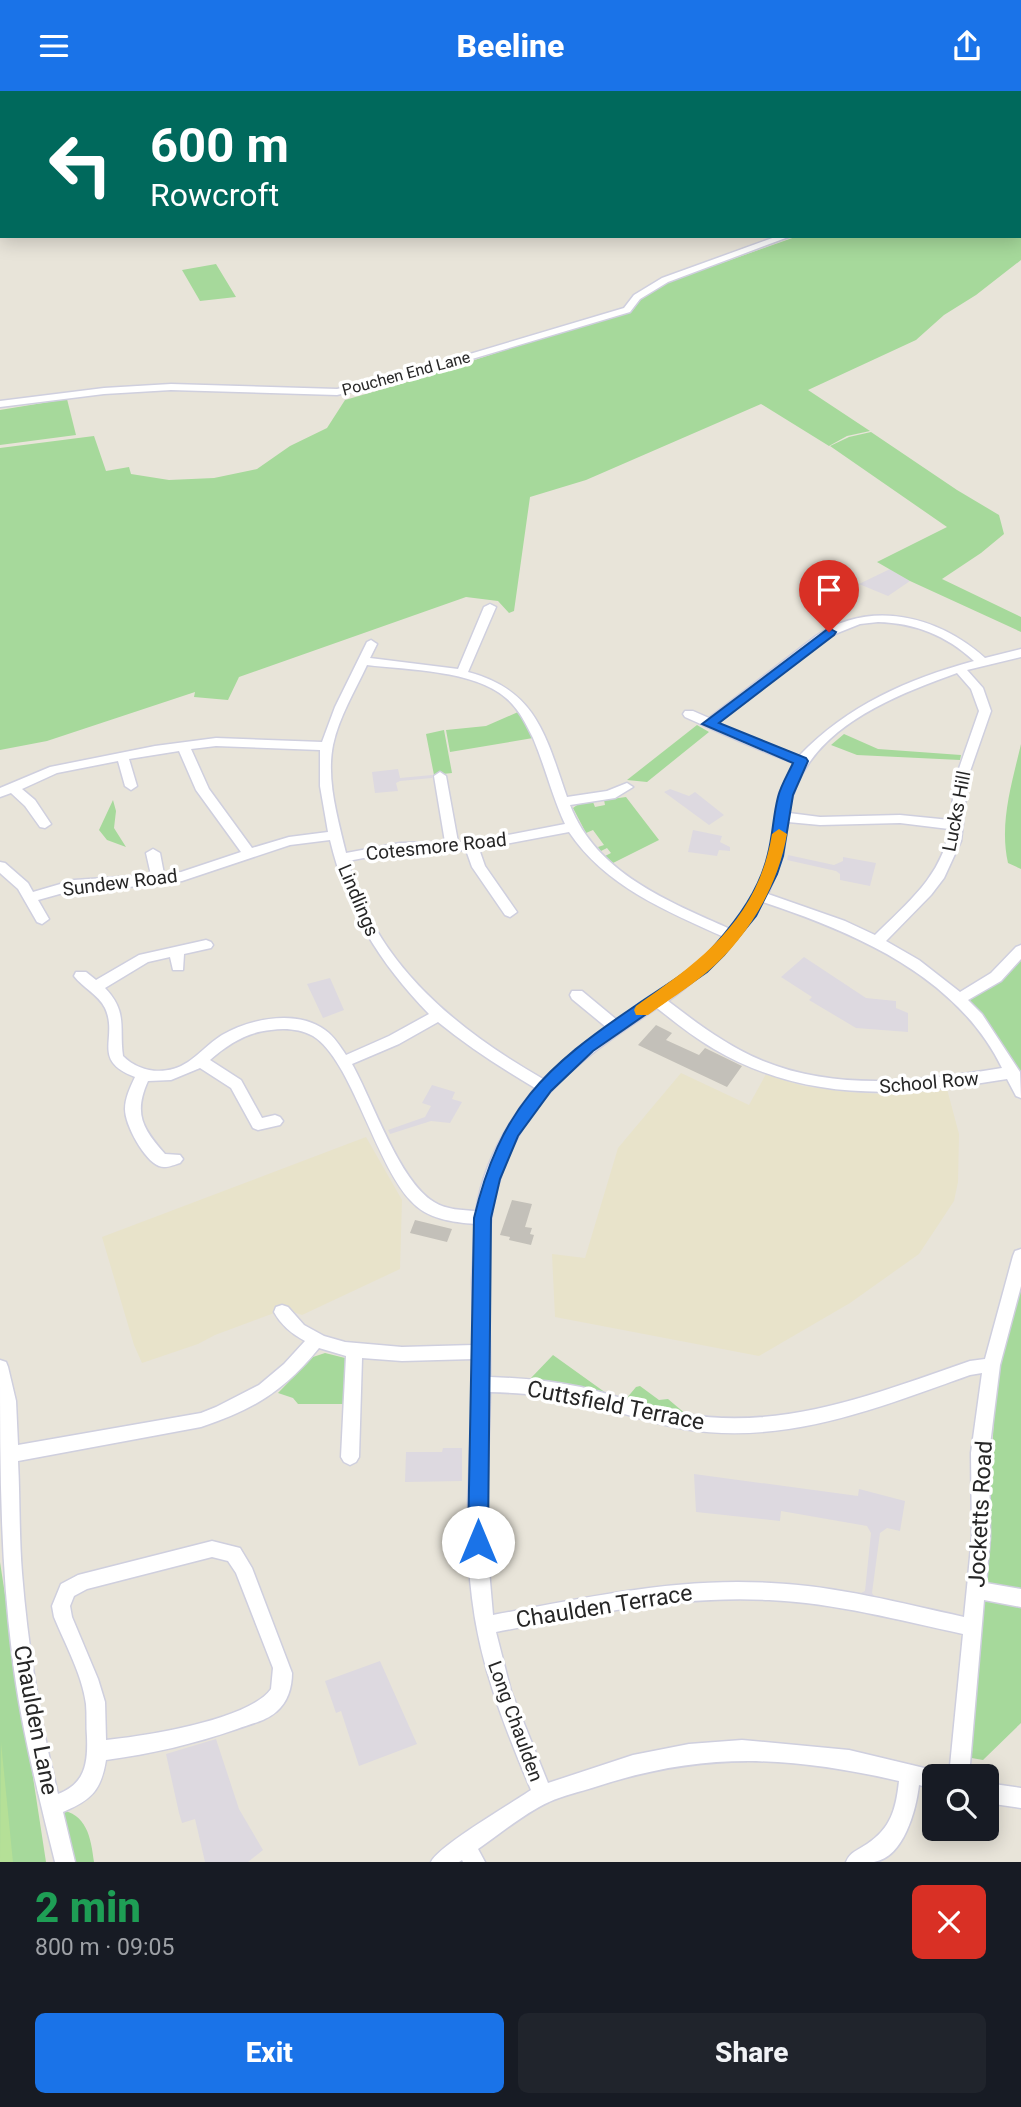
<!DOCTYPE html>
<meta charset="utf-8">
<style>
:root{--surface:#171b24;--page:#20242c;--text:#f1f3f6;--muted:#9ea1a6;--accent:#1a73e8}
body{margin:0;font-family:Roboto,sans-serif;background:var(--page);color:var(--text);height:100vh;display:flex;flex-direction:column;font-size:26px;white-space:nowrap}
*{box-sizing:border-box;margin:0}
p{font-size:23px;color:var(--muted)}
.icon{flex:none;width:38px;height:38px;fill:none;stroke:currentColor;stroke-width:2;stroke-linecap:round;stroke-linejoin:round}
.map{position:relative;height:1771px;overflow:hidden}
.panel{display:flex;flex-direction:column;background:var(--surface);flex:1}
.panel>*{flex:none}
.hud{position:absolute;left:0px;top:0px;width:1022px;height:147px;box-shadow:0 4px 18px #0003;background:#00695c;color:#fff;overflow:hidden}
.controls{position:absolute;left:922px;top:1673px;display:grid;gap:14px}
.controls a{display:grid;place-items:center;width:77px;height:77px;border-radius:10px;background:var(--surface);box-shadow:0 4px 18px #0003;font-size:35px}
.pin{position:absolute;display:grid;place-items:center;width:60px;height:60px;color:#fff;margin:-72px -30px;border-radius:50% 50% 50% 0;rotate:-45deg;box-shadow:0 0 7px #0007}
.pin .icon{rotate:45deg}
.me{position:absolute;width:77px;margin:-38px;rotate:0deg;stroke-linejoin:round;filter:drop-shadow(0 0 5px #0008)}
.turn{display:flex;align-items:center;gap:24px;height:147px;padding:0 35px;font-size:32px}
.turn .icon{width:91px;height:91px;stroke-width:2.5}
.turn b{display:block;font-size:49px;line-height:60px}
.round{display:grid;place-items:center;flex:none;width:74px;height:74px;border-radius:10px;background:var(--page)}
.headline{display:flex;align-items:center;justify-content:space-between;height:119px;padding:0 35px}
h1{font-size:42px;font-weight:800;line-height:52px;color:#1e9e55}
.action{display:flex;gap:14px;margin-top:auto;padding:14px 35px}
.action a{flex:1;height:80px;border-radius:10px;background:var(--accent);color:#fff;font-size:28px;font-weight:800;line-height:80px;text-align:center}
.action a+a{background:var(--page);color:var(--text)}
header{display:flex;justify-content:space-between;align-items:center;height:91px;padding:0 35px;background:var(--accent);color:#fff;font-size:32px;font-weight:800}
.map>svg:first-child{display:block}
.industrial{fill:#ddd9e0}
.education{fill:#e8e3ca}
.green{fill:#a6d99b}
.pitch{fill:#b5e097}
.building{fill:#c3c0b9}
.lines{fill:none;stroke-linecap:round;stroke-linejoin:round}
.minor-casing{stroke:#cfcfde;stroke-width:3}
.minor{fill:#fff;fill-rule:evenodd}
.route{fill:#1a73e8;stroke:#114b97;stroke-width:2}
.slow{fill:#f59e0b}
.labels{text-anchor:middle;stroke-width:7;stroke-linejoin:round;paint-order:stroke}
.far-street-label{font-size:16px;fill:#262626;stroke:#fff}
.street-label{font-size:19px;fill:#262626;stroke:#fff}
.near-street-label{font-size:23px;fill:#262626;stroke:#fff}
</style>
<header><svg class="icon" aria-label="menu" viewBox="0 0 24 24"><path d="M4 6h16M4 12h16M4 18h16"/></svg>Beeline<svg class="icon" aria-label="share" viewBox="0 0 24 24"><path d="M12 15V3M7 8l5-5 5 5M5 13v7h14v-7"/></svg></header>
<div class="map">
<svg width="1021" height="1771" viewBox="0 0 1021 1771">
<rect width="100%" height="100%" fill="#e8e4d9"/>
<path class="industrial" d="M890,478L910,490L888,505L859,493Z
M398,678L400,687L432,684V687L400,690L396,692L398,700L375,702L372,681Z
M670,698L689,705L695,701L724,724L709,734L664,701Z
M693,739L722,745L720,751L730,756V760L719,759L717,765L688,761Z
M788,764L834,774L843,770V766L876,772L870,795L840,789V783L836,780L787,769Z
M804,866L866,907L896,910V917L908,922V941L856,937L809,909L812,906L781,886Z
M330,887L344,919L323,927L307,893Z
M432,994L455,1001L452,1008L462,1011L450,1032L431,1030L390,1043L388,1039L425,1026L431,1015L422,1012Z
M443,1357H462V1390L405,1391L406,1361H442Z
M694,1383L858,1405L859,1398L905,1410L900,1440L887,1437L880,1442L872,1502L874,1505L861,1502L865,1500L871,1442L867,1435L781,1420L780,1430L696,1421Z
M380,1570L417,1653L359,1675L341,1620L336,1622L325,1590Z
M216,1648L239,1718L263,1759L248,1771H205L195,1728L182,1732L179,1722L166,1663Z"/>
<path class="education" d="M681,982L749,1014L766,983L803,995L849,1001L880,1003L947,998L959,1043L958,1091L954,1110L919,1163L850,1212L759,1265L555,1226L552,1163L585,1167L618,1057Z
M366,1046L402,1109L400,1178L302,1224L285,1218L215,1244L198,1253L142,1272L134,1254L102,1146Z"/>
<path class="green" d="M1021,101V169L976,204L944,224L916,249L808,299L870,340L847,345L829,355L761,313L586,389L530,406L514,520L509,522L498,510L466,506L239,586L228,609L194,606L195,601L47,650L0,659V357L94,345L106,380L129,376L131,383L169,389L214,387L257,378L290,355L327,337L345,309L404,292L632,218L641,207L671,190L798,145H1020Z
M216,173L236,206L200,210L182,179Z
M67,308L76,344L0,354V319Z
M871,341L957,399L999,424L1004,443L981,462L942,488L1021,526V541L910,490L877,471L947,436L830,355L849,346Z
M518,621L533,647L450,661L446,639L486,635Z
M697,634L709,641L647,691L627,689Z
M444,639L452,682L434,684L426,643Z
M844,643L878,658L961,664L960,669L857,664L831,654Z
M1021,653V778L1008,772C999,732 1012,692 1021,653Z
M626,706L659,749L613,772L605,765L611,762L607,757L601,760L598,756L604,754L593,739L586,742L573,717L580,712L593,711L595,716L605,714L604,709Z
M113,709L116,720L114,737L126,756L107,749L99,739Z
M1021,864V990L1015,974L970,911L971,907Z
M1021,1188V1632L983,1669L966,1666L985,1481L997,1277Z
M325,1262L349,1268L347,1313H298L293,1307L278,1302L313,1266Z
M553,1264L606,1302L531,1287Z
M640,1295L659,1309L668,1308L687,1324L626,1308L636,1296Z
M0,1471L46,1771H0Z
M59,1719C87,1722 91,1747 94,1771H73Z"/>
<path class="pitch" d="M1,1651L13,1771H0Z"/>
<path class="building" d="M656,934L672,942L666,949L699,964L705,957L742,975L727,996L638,954Z
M512,1109L532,1113L525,1136L532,1137L530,1143L534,1144L531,1154L509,1149L510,1146L500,1144Z
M415,1129L452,1138L447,1151L410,1142Z"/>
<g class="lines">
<defs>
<path id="minor" d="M1020,118L1021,119V125L1020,124Z
M778,145H791L668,191L640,208L630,221L401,289L337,304L171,299L104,303L0,316V310L104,297L171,293L337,298L396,285L624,217L634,204L662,187Z
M490,513L496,516L468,581C537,599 546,646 567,706L607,700L627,692L633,696L615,707L570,714C596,782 668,810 730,838L751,809L765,780L771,756L779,703L794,672C757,659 721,642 685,626L683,623L685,620H693L709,627L816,545C871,508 938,525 985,567L1021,558V566L967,579L983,597L991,620L968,686L961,750L944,787L931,804L886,850L919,869L960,901L991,882L1016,856L1021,854V868L1001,890L968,909L982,923L1020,981L1021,1007L1016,1005L1007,988C904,1005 808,1013 714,958C693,946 675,931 657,917C570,974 502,1025 490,1137C485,1186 491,1236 490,1286C521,1287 551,1290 581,1296C615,1304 649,1317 684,1323C784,1340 877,1302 970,1270L985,1268L1013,1165L1015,1160L1021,1158V1195L1000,1274L989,1362L990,1446L986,1492L1021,1498V1516L984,1509L969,1685H949L963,1543C899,1529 835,1512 769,1509C677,1504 586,1524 496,1541L511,1600L548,1692L633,1664L689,1653L742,1649L849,1659L941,1681L943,1685H934V1698L919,1694C916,1719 904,1766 874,1771C865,1771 855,1771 846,1771C850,1761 858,1759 867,1753C891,1737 896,1718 899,1690C788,1665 705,1660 595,1696C580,1701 564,1704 549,1711C526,1721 500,1743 478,1758L485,1771H463L462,1769L459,1771H431C438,1755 512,1712 531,1699C505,1637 480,1575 472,1507C462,1428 473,1348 474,1268L402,1270L362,1267L359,1366L356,1371L350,1374L344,1371L341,1366L346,1265L319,1257C284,1300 253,1319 201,1336L18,1370C20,1407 19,1445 22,1482C28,1557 40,1630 58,1703C85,1693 88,1672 87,1646C86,1635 87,1624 86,1613C82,1583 65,1553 54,1526L52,1515L61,1493L78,1484L212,1450L240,1457L252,1477L292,1582C292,1596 288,1611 276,1621C266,1630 250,1633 237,1638C194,1653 151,1663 106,1669C101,1700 91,1709 63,1721L75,1771H55C38,1702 20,1633 12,1562C0,1465 0,1366 0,1269L6,1271L8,1276L16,1310L18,1354L201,1322L216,1316L259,1294L284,1273L305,1250C292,1243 281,1234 274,1221L276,1216L282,1214L288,1216L304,1234L324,1245L345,1251L402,1256L474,1254L472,1190L475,1133C452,1131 427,1128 411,1110C375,1072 351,968 313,945C300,938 285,937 271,939C247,941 228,953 210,969L241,989L262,1027L275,1024L280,1026L283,1030L280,1034L258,1039L253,1037L231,997L200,977L171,989L148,990C133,1023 143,1038 165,1063L180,1064L183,1068L180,1072C174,1074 165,1078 159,1075C144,1069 125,1034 125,1018C125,1007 130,997 135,986C90,969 119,947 105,917C98,903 83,897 74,885L76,881H86L96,889L139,864L206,849L211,851L213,854L211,857L184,863L183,879H173L170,866L148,871L105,897C128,921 119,936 123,965C140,982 167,985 188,971C200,963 209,952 222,944C250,928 296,918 325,939C334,945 340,955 346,964L389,945L429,923C379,871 347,820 330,749L290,754L182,790L143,795L74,799L38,809L49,828L42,833L37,831L18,798L0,782V771L5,772L28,792L33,801L74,789L151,784L146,762L153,758L160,762L164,783L181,781L241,761L196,699L179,660L129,668L137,695L131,699L125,695L118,670L57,682L22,698L35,709L51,733L45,737L40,736L25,715L11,702L0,706V697L50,676L155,655L216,647L322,651L335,616L367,551L371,549L377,553L370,567L458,578L484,516ZM878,531C915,532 946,544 974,570C908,588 848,614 799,665L760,651L718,632L830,545L860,533ZM367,574C408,579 474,579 506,607C519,618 526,633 533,647C545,675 552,705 565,733L471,751H458L446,685L440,681L434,685L445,751L400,752L346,762C338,728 326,689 333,654C339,626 355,600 367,574ZM957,582L971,598L979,620L956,686L950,729L900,724L820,726L789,722C801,641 888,607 957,582ZM216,655L320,659V695L328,741L289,746L252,757L209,698L191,658ZM788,731L820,734L900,732L949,738C943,784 906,813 875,844L845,830L768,803L783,765ZM569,741C605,795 666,820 724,846C693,880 655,904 617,929L582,900H572L570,904L572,908L606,936L575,959L543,988C457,939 373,871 348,770L400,760L466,759L472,776L505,824L510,826L517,821L485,775L479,758ZM763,811C856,842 957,885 1002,977C923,990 839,1001 763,970C727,955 698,933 668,910C706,882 739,852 763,811ZM438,931C469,956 501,977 535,997C506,1033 483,1074 476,1120C462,1119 447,1119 434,1111C399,1090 373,1010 352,973L399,953ZM982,1282L971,1362L972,1446L964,1526C901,1512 837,1495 771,1492C677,1486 584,1507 493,1524L486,1445L490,1301C521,1302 551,1304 581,1311C615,1319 649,1332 684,1338C784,1355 878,1317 970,1284ZM212,1466L228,1470L236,1482L273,1577L271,1598C249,1629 145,1645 106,1649L105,1611L98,1588L72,1526L70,1515L74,1505L87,1498Z
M987,1692L1021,1697V1717L987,1712Z"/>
</defs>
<use href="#minor" class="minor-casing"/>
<use href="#minor" class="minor"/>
</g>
<path class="route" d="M829,537L836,541L834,544L719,632L806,667L808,670L793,704L783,765L777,783L756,825L724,864L707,881L593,960L551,1000L518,1045L500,1088L491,1127L488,1451L485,1458L478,1461L471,1458L468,1451L474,1127C500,1017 545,976 635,915C662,896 694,879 715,854C738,828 760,798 768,763C773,744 773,725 778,706C781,694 788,683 793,672L702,633Z"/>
<path class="slow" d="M779,738L787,743C778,796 747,848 706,882C688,897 667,910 648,924H636L634,919L636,915C702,869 758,828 772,743Z"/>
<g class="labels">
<g class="far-street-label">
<text transform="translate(406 282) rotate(-15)" y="6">Pouchen End Lane</text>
</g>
<g class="street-label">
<text transform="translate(956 720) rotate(-79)" y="7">Lucks Hill</text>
<text transform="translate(436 755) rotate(-6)" y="7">Cotesmore Road</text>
<text transform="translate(120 791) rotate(-7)" y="7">Sundew Road</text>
<text transform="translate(359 809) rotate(67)" y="7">Lindlings</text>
<text transform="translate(929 991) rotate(-5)" y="7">School Row</text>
<text transform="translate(516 1630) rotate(70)" y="7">Long Chaulden</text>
</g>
<g class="near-street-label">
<text transform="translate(616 1314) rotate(11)" y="8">Cuttsfield Terrace</text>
<text transform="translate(980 1423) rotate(-87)" y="8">Jocketts Road</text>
<text transform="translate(604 1515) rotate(-9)" y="8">Chaulden Terrace</text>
<text transform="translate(36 1629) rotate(79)" y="8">Chaulden Lane</text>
</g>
</g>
</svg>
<div class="controls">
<a><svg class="icon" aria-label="search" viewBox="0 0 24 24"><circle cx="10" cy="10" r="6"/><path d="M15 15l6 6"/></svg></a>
</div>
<div class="pin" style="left:829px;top:541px;background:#d93025"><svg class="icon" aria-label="arrive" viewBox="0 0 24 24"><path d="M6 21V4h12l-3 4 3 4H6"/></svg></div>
<svg class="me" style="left:478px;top:1451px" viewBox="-20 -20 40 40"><circle r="19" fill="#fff"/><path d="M0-13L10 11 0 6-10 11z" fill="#1a73e8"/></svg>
<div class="hud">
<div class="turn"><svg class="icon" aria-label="left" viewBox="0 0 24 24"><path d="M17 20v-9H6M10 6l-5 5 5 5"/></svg><div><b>600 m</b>Rowcroft</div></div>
</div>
</div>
<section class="panel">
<div class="headline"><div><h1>2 min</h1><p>800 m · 09:05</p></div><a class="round" style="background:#d93025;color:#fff"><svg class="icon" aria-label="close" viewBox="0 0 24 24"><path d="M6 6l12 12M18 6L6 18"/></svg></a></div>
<div class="action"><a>Exit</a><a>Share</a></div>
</section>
